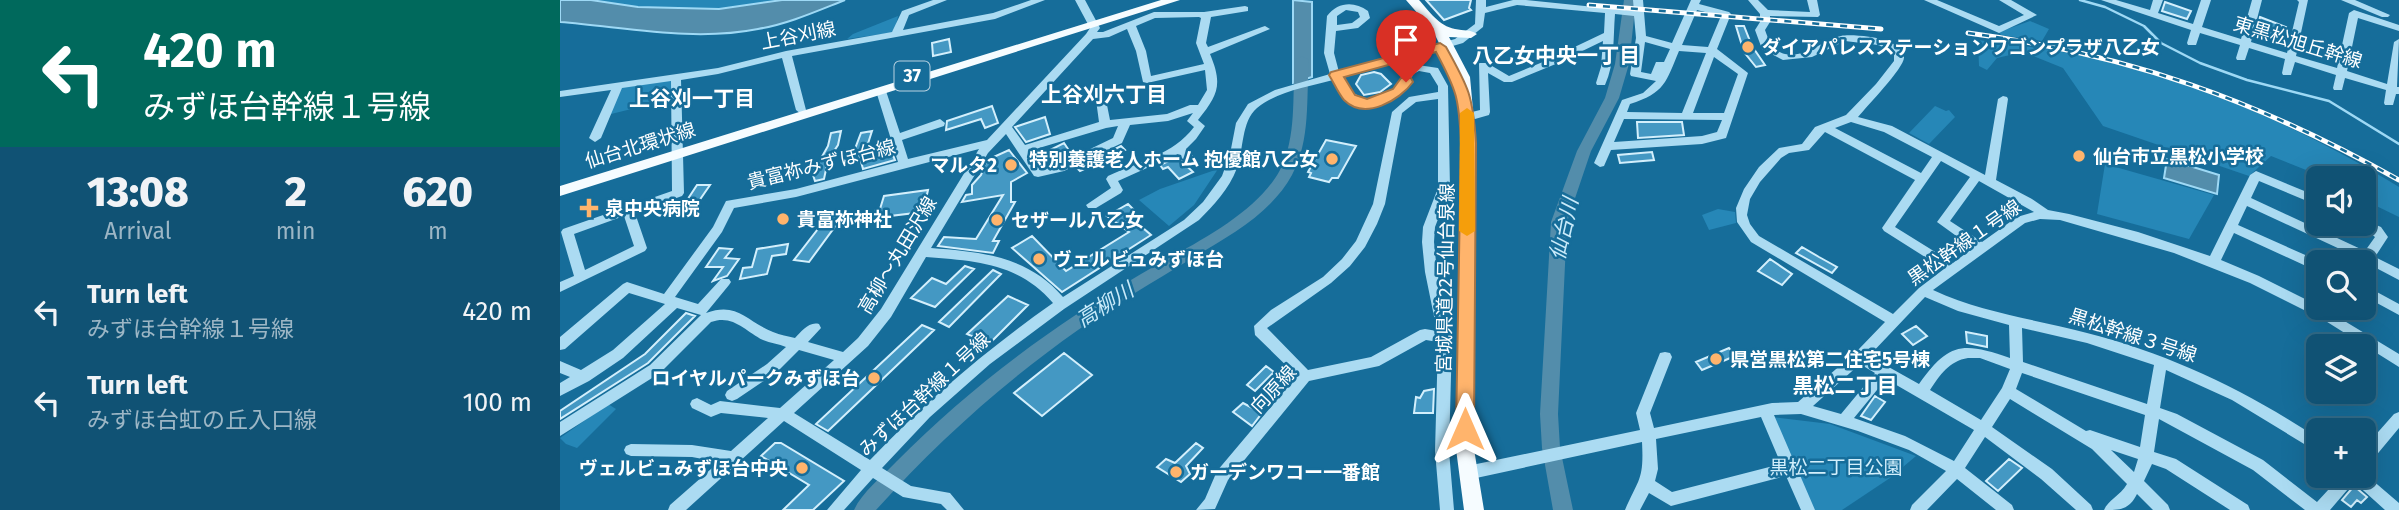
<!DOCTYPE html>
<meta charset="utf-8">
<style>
:root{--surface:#105274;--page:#195879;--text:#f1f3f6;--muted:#9cb6c5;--line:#306986}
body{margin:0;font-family:"Fira Sans","Noto Sans JP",sans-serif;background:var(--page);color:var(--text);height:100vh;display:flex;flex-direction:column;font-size:26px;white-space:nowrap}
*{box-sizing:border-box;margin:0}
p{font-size:23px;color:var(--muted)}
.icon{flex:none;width:38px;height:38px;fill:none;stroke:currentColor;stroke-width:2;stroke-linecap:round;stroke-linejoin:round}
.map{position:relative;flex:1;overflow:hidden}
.drawer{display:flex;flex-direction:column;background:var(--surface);width:560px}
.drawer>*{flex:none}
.hud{background:#00695c;color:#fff;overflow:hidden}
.buttons{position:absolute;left:1746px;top:166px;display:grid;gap:14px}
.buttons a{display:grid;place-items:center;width:70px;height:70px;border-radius:10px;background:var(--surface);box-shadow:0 7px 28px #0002,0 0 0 2px var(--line);font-size:35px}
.pin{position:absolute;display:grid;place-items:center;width:60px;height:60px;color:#fff;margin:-72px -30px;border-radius:50% 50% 50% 0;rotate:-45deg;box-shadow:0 0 7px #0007}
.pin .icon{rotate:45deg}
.me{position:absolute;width:77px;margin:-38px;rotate:0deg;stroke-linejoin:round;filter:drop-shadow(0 0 5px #0008)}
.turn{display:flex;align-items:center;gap:24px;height:147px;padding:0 28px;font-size:32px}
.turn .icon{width:91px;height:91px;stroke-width:2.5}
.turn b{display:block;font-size:49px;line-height:60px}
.eta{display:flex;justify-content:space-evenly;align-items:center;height:119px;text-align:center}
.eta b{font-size:42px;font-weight:800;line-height:49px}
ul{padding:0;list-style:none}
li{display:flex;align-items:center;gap:21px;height:91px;padding:0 28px}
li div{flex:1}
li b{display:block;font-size:26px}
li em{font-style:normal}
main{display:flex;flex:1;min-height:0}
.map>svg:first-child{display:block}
.green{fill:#2687b7}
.water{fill:#538dab;stroke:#9ed9f5;stroke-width:2}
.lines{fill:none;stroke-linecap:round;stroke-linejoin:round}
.stream{stroke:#9ed9f5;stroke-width:2.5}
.river{fill:#538dab;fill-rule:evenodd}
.building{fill:#4498c3;stroke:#d3effc;stroke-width:2}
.minor{fill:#abdbf2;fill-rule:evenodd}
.major{fill:#f6fcff;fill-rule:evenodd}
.rail-casing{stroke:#fff;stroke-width:5}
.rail{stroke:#166d9a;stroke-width:2.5;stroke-dasharray:7;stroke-linecap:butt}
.route{fill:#ffb46c;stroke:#a67546;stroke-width:2}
.slow{fill:#f59e0b}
.poi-dot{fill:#ffb46c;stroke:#166d9a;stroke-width:2.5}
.labels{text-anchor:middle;stroke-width:5;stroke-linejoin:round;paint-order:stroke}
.shield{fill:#166d9a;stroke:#b9d3e1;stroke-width:2}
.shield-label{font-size:18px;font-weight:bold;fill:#fff}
.street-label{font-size:19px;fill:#fff;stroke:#166d9a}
.poi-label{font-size:19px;font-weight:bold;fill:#fff;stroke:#166d9a;text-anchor:start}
.park-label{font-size:19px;fill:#d3effc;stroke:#166d9a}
.neighbourhood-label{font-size:21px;font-weight:bold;fill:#fff;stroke:#166d9a}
.water-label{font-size:21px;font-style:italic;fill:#caebfa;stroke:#166d9a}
</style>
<main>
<section class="drawer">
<div class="hud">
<div class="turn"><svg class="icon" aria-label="left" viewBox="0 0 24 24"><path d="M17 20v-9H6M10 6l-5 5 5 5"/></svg><div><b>420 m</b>みずほ台幹線１号線</div></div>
</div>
<div class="eta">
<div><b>13:08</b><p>Arrival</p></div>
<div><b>2</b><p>min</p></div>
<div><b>620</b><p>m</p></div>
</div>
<ul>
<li><svg class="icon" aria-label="left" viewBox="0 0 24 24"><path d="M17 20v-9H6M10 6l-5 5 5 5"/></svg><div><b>Turn left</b><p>みずほ台幹線１号線</p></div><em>420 m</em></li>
<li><svg class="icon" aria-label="left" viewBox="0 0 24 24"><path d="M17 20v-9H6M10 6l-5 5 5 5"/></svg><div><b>Turn left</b><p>みずほ台虹の丘入口線</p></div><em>100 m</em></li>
</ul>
</section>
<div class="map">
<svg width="1839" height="510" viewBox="0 0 1839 510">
<rect width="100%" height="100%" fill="#166d9a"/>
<path class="green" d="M31,0H222L159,9L78,7Z
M338,16L335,30L330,33L287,39L293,34Z
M1470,21L1489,29L1482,41L1441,35L1439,32Z
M1418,40C1455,45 1492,49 1529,57C1637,81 1745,129 1839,187V217L1804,200V178H1766L1711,156L1689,176L1543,126L1503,68L1463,52L1437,58L1427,70L1419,66Z
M116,77L112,99L43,116L58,87Z
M1375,106L1386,111L1389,110L1395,117L1369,144L1349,133Z
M1545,164L1654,195L1629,239L1537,214Z
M658,169L634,205L609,226L579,200L600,189Z
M1158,209L1175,212L1176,223L1149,230L1142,215Z
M48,404L56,409L17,448L6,444L0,438Z
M1212,417L1270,424L1356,456L1330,478L1282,510H1252Z"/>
<path class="water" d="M0,0H31L78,7L159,9L222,0H285C257,11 228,24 198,29C133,42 65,27 0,22Z
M733,0L752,2V77L733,83Z
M1607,159L1659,175L1657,194L1604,178Z"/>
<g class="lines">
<path class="stream" d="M1520,0L1545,7L1584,26L1601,43L1640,63L1687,80L1769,101L1839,144"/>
<path class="river" d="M1064,0H1076L1069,64L1059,98L1031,151L1007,222L998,414L1000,448L1013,510H993L982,448L980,414L991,222L1017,151L1045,98L1055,64Z
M742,56L749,60C746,98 751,140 732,175C710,215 668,236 631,259C593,282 555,304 518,330C444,382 377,442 316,510H294C302,492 323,476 336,462C409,388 491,327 581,274C625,248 695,217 720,170C737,137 732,96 735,60Z"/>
</g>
<path class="building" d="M866,0H911L909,8L911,10L884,20Z
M1605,2L1631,11L1627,19L1602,11Z
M1700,17L1726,27L1724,36L1697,30Z
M1176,26H1184L1192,46L1205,65L1196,67L1184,52Z
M389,39L391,52L373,56L372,43Z
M814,72L821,74L831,84L820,92L804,95L796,84L801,75Z
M432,106L438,123L425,128L421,119L386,130L387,121Z
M485,117L490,134L466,142L455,127Z
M1077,122H1122L1124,135L1078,138Z
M281,131L278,145L268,160L264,179L255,181L253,175L256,162H259L268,146L271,133Z
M312,131L302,162L332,153L335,160L303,169L299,154H293L301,133Z
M766,140L796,146L778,178H772L769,182L749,177L751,173L748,172Z
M504,143L512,155L498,162L488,151Z
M561,146L565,150L520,171L517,168Z
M449,150L467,173L451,182V202H455L433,241H439L433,253L378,246L384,237L416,239L443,195L402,202L406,195L412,194V185L421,175L427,160Z
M1092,152L1094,160L1060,163L1058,155Z
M617,157L633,172L619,179L608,167L603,169L600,165Z
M137,185H150L132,211H120Z
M368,190L363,212L313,218L316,209H320L324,196Z
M568,204L575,211L568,215L591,235L502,292L452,248L472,236L506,271L569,232L547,216Z
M268,216L282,217L249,262L234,260Z
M228,244L226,254L212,256L207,274L180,279L183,268L192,267L197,249Z
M1242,247L1259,257L1277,267L1272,273L1236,253Z
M159,248L172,249L165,258L179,259L167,276L153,281L163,267H146Z
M1210,259L1232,274L1222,285L1198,271Z
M405,266L414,269L375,307L351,298L372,278L386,284Z
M433,270L441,274L389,327L379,322Z
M448,296L468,305L429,344L407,334Z
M126,313L135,316L88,363L0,419V411L85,354Z
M362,325L374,330L268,431L256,424Z
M1356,326L1367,336L1353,345L1342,334Z
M1406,332L1427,336V347L1407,343Z
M1169,348L1175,356L1142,370L1136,362Z
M504,353L532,375L482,416L454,393Z
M706,366L714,372L695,391L687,385Z
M874,389L873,413H854L856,397L860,398L864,391Z
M1315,396L1325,402L1311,420L1301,416Z
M683,403L702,413L692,426L673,412Z
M215,443H221L284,481L253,510H223L249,485L201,456Z
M636,443L643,448L626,466L630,474L621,482L597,467L606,459L615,463Z
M1449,459L1462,468L1438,491L1426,481Z
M1794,486L1807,497L1801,503L1797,500L1791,507L1782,500Z"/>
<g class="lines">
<path class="minor" d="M373,0H387L349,15L343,30L433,13L471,0H485L435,19L232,56L246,110L241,114L236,110L222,58L158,74L121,80L124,193L122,196L75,213L87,248L85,251L0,292V282L14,276L1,232L3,229L112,191L111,81L62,88L41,138L35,142L29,138L51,90L0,97V91L158,68L226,51L332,32L342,11ZM64,216L74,246L25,270L14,234Z
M515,0H525L540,28L537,32H543L594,12H644L685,6L688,7V11L651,17L646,43L648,47L702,27L705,26L710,29L650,54C663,85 658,95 638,120L645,126L636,139L626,149L640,163L638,166H630L618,154L558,181L563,190L561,193L536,208H528L526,205L551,188L546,179L548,176C578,162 613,155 634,127L627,121L633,113L608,121L570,125L562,143L504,171L478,177L474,176L446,134L428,153L371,248C422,252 468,256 503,297L624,220L643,202L662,176L670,154L676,123L688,104L715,90L770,74L764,53L767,16C778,2 794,1 808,11L810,18L798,28L776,31L774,53L779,72L895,39L915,24L916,0H926V7L953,0H966L1074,11L1073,0H1083L1086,36L1112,43L1131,0H1141L1139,4L1169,12L1171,14L1157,49L1188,73L1166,138L1142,144L1051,150L1044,166L1040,167L1034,163L1062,100L1083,93L1096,81L1071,76L1070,74L1076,38L1074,16L1055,14C1053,38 1055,63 1045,85H1037L1036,83L1041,67L1043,41L1010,57H1003V61L952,82H944L928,73L930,112L929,115L908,121L904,120L903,117L904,114L920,110L919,63H927L949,76L995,57H1002V53L1044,33L1045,13L957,5L925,13L923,27L903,43L782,78C791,95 805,104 824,95C829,93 835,90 838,86C842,81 843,75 845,70L858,65L878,68L888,86L890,188L875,227L874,242L877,272L892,338L889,451L894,510H880L875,451L878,342L866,340L819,366L749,381L668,480L655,509L636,510L645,499L657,471L737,376L695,335L694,326L711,310L763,277L782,259L796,241L813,204L832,112L849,97L878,92V86L870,73L859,71L853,74C846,99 815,115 791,101C782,96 777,88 773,80C748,87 718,91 697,108C681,122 684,149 677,168C669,189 654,205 639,220L504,309L430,364L370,417L322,468L351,486L390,493L404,510H387L381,504L343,497L313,478L284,510H267L301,470L224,421L126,510H108L110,505L159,462L132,457L71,456L66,454L64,450L66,446L71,444L132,445L171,451L208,418L161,413L151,417L132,408L130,404L132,400L137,398L151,405L160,401L220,408L274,360L239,350L217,372L177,399L172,401L167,399L165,395L167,391L207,364L226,347C219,344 210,343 203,340C185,331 173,314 151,322L100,373L0,436V422L90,365L141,315L117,308L63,358L29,381L0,396V383L10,377L0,373V361L21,370L53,350L105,304L69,293L5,349L0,350V337L63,284L67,282L104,294L153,227L166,201L236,189L338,162L316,91L317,89H325L326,91L340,133L380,119L385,123L384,126L342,140L348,159L427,140L526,34L530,28ZM786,10L798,12L800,17L792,23L777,25V16ZM1137,10L1161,16L1148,47L1122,45ZM639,17L641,18L636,43L644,64L591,76L586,51L576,26L595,18ZM567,29L576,51L583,82L587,83L645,70L647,90L638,105H630L607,114L550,120L546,100L541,97L536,100L539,122L465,145L452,127L533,39L549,37ZM1085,42L1110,49L1104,62H1096L1091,74L1081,72ZM1119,51L1146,53L1122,113L1067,112L1070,104C1105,93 1106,82 1119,51ZM1154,57L1178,74L1164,113H1133ZM878,99V188L863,227L862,242L865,272L877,331L865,329L860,330L811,357L748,370L707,328L771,283L790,266L805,247L817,224L825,204L842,113L856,102ZM1064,119L1162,120L1157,132L1142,136L1054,142ZM558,126L553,138L497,165L481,168L469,151L546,128ZM419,149L321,309L298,338L283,352L248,342L261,328L259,324C249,321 241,332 235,338C228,336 220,335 213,332C187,322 178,301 146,313L169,285L171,282L169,279H161L138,304L115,297L162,232L174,208L236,197ZM366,257C416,261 459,263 493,303C426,350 366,401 310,460L234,413L308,346L331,317Z
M1188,0H1198L1208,10L1250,12L1247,0H1257L1260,15L1258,17L1210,16V22L1205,30C1209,41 1212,51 1225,54C1246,58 1263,40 1281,36C1290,34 1316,37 1325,40C1333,43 1343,48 1344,57C1345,67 1306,107 1298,117L1332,126L1425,175L1438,99L1443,96L1447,97L1448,99L1436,180L1472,199L1488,210L1509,214L1578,232L1650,256L1690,175L1696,171L1759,197V206L1699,181L1691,198L1805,251L1815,237L1798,224H1804V220L1821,227L1828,237L1815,257L1839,269V280L1782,250L1687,206L1678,225L1761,262H1759V272L1674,233L1661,260L1699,276L1759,306V308H1763L1839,354V367L1764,320L1690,283L1614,253L1500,220L1480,219L1465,223L1373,290C1423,313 1474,319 1527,333C1610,354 1687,391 1759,439V453L1672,400L1606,370L1600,408L1617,414L1703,460L1757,502L1781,476H1804V473L1839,503V510H1825L1794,482L1770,510H1745L1693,470L1599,419L1594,452L1616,459L1688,505L1690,510H1670L1606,469L1592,464L1584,481L1608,505L1610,510H1593L1577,494C1569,510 1560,510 1544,510C1548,500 1560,496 1567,484L1532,449L1450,399L1432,427L1492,469L1531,505L1533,510H1516L1481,479L1425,437L1405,468L1452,505L1454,510H1436L1397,479L1367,510H1350L1352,505L1386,471L1349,450L1298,431L1241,414L1214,415L1255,510H1241L1226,476L1111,506L1089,493L1080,510H1065C1079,478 1084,480 1082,442L907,480L902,478L900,473L902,468L907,466L1080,430L1076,413L1100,353L1105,352L1110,353L1112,357L1090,413L1094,428L1212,403L1238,402L1298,350L1325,322L1191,242L1177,222L1176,208L1184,189L1199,167L1219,148L1242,144L1255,127L1286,115L1316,84L1334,61V55L1330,50L1318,45L1285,41L1252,57L1223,60L1202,49L1195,30L1200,22V14ZM1291,122L1324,132L1372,157L1361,173L1275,128ZM1265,132L1355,180L1322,228L1324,231L1384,269L1359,288L1333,314L1199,236L1190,224L1187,215L1190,199L1200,182L1221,158L1229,153L1249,150ZM1381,161L1410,177L1377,222L1413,248L1393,263L1335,227ZM1419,181L1474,212L1457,217L1422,242L1390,221ZM1365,297L1398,311L1449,325L1450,358C1403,342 1389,342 1359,384L1309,356ZM1462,328L1527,343L1594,365L1587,404L1463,362ZM1408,358H1420L1450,369L1442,388L1421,420L1370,390C1380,375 1389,361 1408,358ZM1300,364L1315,373L1281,414L1253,406ZM1462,373L1585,415L1580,447L1530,430L1526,431L1456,389ZM1326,379L1414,430L1394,461L1345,436L1294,418ZM1201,417L1221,464L1112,492L1095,481L1098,469L1096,439ZM1551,450L1578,459L1574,472Z
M1364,0H1377L1439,26L1464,15L1439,0H1451L1477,15L1439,33Z
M1541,0H1556L1590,10L1593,0H1603L1598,13L1633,24L1641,0H1651L1642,27L1681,39L1692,0H1702L1691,42L1727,53L1739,2L1737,0H1748L1736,56L1777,68L1789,13L1794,10L1839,25V31L1798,18L1787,71L1827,84L1834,42L1839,39L1837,87H1839V94H1836L1833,105H1825L1824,103L1826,90L1785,78L1782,90H1774L1773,88L1776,75L1735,62L1731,75H1723L1722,73L1725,59L1689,48L1685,60H1677L1676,58L1680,45L1640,33L1636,45H1628L1627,43L1631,30Z
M1781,0H1795L1830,15L1828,17H1822Z
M1804,285L1839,304V315L1804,296Z
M1839,412V428L1809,464L1804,465V448L1834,414Z"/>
<path class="major" d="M601,0H620L0,196V186Z
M846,0H859C869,11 879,26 895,29C904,31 910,29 917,34L911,38L889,37L910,77L916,143L914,449L924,510H904L896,449L902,143L896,77L873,31Z"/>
<defs>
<path id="rail" d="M1029,5L1321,29
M1408,33C1569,54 1698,101 1839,180"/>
</defs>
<use href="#rail" class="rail-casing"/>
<use href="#rail" class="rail"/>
</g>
<path class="route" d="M880,43L886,47C909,88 913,96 916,143L914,429L911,434L905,437L898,434L896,429L901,143C899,99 897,91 876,52L784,77L795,95L807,99L833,89L841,78H851L853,82C840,100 805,121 784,100C778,93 774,83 769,75L771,72Z"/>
<path class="slow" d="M907,108L914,113L915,231L907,236L899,231L900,113Z"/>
<g class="poi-dot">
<circle cx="1188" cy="47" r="7"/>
<circle cx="1519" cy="156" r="7"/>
<circle cx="772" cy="159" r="7"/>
<circle cx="451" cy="165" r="7"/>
<path d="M25.5 197.5h7v7h7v7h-7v7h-7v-7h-7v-7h7z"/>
<circle cx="223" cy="219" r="7"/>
<circle cx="437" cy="220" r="7"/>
<circle cx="479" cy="259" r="7"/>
<circle cx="1156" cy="359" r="7"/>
<circle cx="314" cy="378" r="7"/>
<circle cx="242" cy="468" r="7"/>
<circle cx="616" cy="472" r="7"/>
</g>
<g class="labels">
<rect class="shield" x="334.5" y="61.5" width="35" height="29" rx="5"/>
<g class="shield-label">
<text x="352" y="82">37</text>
</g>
<g class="street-label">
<text transform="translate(238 35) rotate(-11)" y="7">上谷刈線</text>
<text transform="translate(1738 42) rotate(17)" y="7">東黒松旭丘幹線</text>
<text transform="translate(80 145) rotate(-17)" y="7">仙台北環状線</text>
<text transform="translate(261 164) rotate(-14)" y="7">貴富祢みずほ台線</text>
<text transform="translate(1404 242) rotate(-35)" y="7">黒松幹線１号線</text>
<text transform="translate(337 255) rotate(-59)" y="7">高柳～丸田沢線</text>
<text transform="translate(885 278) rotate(-89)" y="7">宮城県道22号仙台泉線</text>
<text transform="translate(1573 335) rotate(18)" y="7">黒松幹線３号線</text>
<text transform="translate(713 389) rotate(-47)" y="7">向原線</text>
<text transform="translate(364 394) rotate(-43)" y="7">みずほ台幹線１号線</text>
</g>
<g class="poi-label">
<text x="1202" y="54">ダイアパレスステーションワゴンプラザ八乙女</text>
<text x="1533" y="163">仙台市立黒松小学校</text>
<text x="758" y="166" text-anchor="end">特別養護老人ホーム 抱優館八乙女</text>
<text x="437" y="172" text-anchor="end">マルタ2</text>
<text x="45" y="215">泉中央病院</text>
<text x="237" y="226">貴富祢神社</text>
<text x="451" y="227">セザール八乙女</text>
<text x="493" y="266">ヴェルビュみずほ台</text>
<text x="1170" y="366">県営黒松第二住宅5号棟</text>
<text x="300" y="385" text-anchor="end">ロイヤルパークみずほ台</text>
<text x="228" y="475" text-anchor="end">ヴェルビュみずほ台中央</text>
<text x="630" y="479">ガーデンワコー一番館</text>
</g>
<g class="park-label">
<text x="1276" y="474">黒松二丁目公園</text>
</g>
<g class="neighbourhood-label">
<text x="996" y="63">八乙女中央一丁目</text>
<text x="544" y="102">上谷刈六丁目</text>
<text x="132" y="106">上谷刈一丁目</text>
<text x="1285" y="393">黒松二丁目</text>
</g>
<g class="water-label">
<text transform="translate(1004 229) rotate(-77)" y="7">仙台川</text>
<text transform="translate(545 305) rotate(-32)" y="7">高柳川</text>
</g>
</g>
</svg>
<div class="buttons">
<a><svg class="icon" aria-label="sound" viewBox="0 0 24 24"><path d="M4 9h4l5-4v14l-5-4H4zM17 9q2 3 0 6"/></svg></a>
<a><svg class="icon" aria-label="search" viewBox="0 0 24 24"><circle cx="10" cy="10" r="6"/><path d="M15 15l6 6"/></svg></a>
<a><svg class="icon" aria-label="layers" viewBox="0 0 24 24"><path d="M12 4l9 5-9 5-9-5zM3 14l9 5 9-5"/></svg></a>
<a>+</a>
</div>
<div class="pin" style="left:846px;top:82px;background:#d93025"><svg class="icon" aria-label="arrive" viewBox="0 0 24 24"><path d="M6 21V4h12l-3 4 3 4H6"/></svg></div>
<svg class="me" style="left:905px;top:429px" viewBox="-20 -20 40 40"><path d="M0-17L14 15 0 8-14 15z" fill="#ffb46c" stroke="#fff" stroke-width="4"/></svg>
</div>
</main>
